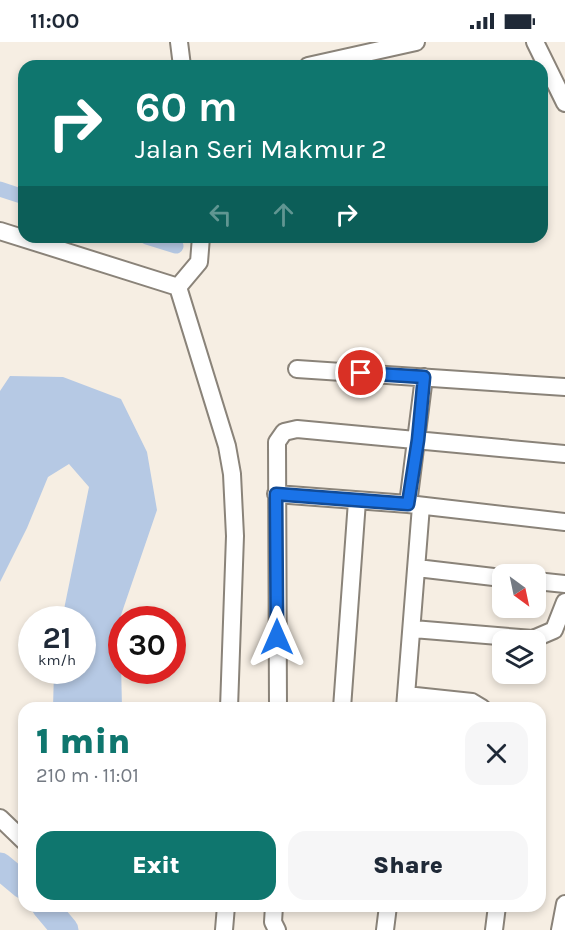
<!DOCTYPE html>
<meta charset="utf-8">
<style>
:root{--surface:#fff;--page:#f6f6f7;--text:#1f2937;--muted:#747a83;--accent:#0f766e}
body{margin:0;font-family:Karla,sans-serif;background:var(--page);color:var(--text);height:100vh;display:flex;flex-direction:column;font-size:22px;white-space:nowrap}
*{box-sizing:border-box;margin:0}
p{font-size:20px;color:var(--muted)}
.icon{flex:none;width:33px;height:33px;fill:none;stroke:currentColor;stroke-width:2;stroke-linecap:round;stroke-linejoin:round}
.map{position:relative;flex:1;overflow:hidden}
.details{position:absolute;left:18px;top:660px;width:528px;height:210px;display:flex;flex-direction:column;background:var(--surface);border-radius:18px;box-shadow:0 3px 9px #0003}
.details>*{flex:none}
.hud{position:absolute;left:18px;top:18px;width:530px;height:183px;border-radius:18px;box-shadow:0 3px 9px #0003;background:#0f766e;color:#fff;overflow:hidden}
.needle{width:39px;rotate:147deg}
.buttons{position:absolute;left:492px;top:522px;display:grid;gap:12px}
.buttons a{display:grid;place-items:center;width:54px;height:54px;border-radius:12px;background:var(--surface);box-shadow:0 3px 9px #0003;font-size:30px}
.speed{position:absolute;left:18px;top:564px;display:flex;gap:12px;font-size:30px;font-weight:700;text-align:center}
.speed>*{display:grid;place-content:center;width:78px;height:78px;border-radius:50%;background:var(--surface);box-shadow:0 3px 9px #0003;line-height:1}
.speed small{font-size:15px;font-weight:400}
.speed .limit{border:9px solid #d22;background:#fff;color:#111}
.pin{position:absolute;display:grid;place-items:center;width:51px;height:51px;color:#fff;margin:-26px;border:3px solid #fff;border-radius:50%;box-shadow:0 2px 6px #0007}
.me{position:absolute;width:66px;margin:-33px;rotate:0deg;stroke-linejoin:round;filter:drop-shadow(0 0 4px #0008)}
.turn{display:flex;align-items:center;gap:21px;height:126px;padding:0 18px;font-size:27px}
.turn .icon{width:78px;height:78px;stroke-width:2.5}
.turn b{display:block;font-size:42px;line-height:51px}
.lanes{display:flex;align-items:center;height:57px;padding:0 18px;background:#0003;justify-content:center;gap:30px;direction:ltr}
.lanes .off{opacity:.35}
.round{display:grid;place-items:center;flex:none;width:63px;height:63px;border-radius:18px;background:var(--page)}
.overview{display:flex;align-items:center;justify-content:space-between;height:102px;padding:0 18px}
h1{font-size:36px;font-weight:800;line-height:45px;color:var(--accent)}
.button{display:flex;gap:12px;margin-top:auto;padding:12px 18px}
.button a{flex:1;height:69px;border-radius:18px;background:var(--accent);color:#fff;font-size:24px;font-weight:800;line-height:69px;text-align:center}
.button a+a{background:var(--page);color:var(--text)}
.status{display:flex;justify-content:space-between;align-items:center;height:42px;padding:0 30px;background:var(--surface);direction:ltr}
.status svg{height:16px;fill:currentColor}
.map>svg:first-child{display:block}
.water{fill:#b6c9e4}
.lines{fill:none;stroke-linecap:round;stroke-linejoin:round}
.canal{stroke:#b6c9e4;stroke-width:15}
.river{stroke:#b6c9e4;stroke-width:27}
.minor-casing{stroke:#8a8379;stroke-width:20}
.minor{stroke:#fff;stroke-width:16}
.route-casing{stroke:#114b97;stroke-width:15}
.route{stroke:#1a73e8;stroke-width:10}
</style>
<div class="status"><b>11:00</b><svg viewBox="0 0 49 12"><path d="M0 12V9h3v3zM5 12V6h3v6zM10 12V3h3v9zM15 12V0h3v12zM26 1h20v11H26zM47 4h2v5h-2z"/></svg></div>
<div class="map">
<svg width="565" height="888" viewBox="0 0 565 888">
<rect width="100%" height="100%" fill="#f6eee3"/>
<path class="water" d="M10,334L63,335L121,357L147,410L157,468L120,576L122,666H53L54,629L82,628V578L62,577L89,445L69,422L48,435L27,486L0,540V349Z"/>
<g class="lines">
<path class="canal" d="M0,147L24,155
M147,195L176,204"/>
<path class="river" d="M0,824L24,844
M45,864L65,888"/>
<defs>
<path id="minor" d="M179,0L182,24
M535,0L565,61
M308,24L416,0
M0,189L178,245
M178,245L227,404L232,432L235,494L229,666
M178,245L199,220L201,195
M297,327L565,345
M276,452L408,462L565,480
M408,462L424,335
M417,526L502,536
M536,539L565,542
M413,587L533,597L554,588L565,560
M406,653L472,660L482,666
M278,666L277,400L284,390L297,387L565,412
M342,666L357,459
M405,666L421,464
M0,776L24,799
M274,864L273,880L277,888
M224,888L226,864
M385,888L388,864
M494,888L497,864
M560,888L565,862"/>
</defs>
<use href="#minor" class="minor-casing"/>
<use href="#minor" class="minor"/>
</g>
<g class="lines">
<defs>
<path id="route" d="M277,595L276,452L408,462L418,398L424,335L361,331"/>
</defs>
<use href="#route" class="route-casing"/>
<use href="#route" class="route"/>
</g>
</svg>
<div class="buttons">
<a><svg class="needle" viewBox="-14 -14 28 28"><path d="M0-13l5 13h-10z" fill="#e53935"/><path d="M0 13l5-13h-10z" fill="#747a83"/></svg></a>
<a><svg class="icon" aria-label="layers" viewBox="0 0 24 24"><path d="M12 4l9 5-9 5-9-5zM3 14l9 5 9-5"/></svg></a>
</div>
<div class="speed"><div>21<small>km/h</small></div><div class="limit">30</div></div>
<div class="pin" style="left:361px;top:331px;background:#d93025"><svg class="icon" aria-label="arrive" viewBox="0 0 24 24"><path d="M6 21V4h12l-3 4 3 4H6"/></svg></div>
<svg class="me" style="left:277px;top:595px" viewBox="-20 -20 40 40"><path d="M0-17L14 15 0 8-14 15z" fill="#1a73e8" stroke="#fff" stroke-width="4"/></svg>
<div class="hud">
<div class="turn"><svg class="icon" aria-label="right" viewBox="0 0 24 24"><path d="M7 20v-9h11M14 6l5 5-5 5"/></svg><div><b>60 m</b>Jalan Seri Makmur 2</div></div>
<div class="lanes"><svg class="icon off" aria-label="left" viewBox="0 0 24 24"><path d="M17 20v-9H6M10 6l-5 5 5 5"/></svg><svg class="icon off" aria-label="ahead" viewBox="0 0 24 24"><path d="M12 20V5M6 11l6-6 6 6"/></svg><svg class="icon" aria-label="right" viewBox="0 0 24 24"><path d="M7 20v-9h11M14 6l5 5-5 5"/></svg></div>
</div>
<section class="details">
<div class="overview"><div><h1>1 min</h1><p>210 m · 11:01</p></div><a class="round"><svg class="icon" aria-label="close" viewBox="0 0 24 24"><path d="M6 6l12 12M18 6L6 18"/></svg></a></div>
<div class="button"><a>Exit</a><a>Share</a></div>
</section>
</div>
